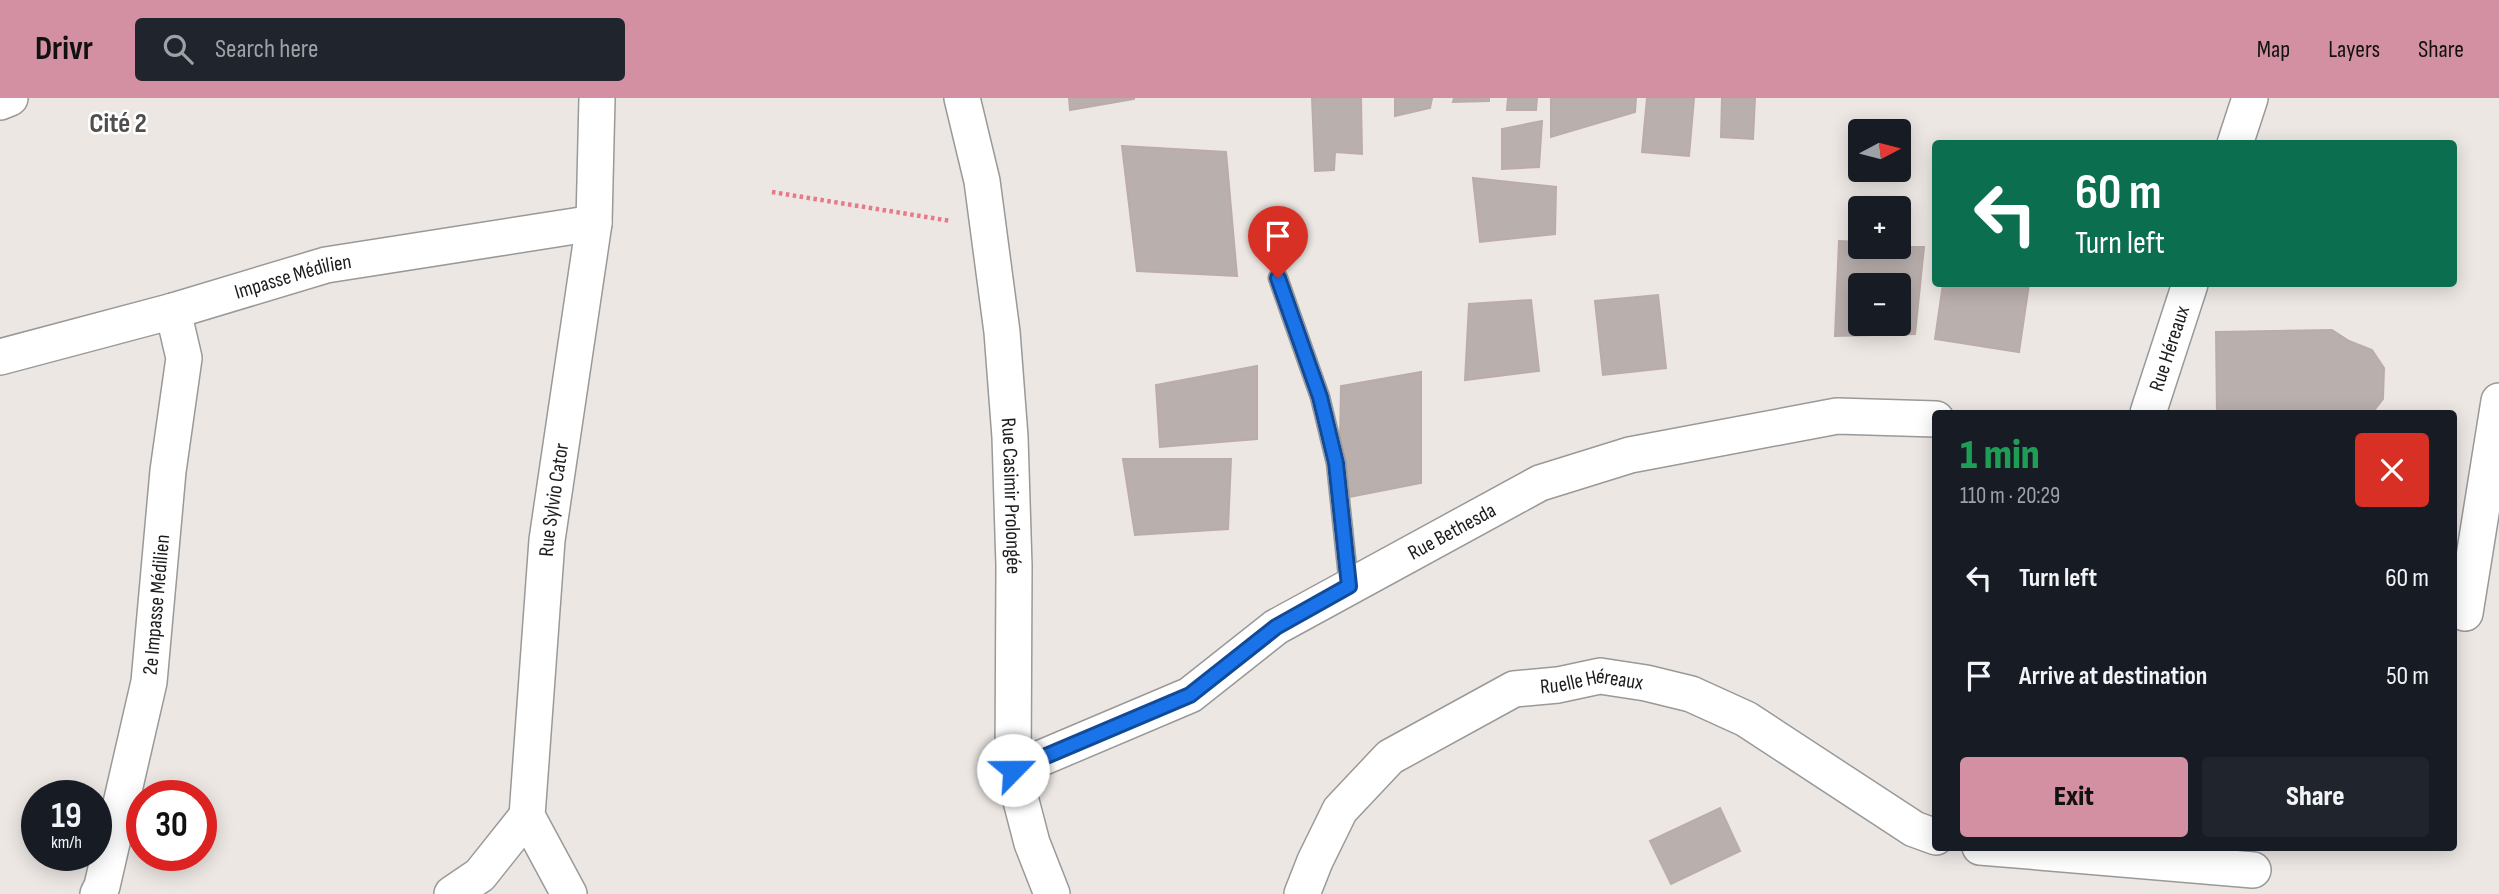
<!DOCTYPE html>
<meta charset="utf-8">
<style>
:root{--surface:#171b24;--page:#20242c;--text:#f1f3f6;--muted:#9ea1a6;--accent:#d490a3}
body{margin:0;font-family:"Sofia Sans Condensed",sans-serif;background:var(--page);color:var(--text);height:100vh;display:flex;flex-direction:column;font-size:26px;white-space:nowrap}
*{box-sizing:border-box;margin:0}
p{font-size:23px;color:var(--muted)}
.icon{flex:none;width:38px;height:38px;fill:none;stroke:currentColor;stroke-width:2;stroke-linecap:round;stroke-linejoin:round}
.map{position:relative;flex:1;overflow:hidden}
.side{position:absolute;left:1932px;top:312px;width:525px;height:441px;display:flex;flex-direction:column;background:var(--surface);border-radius:7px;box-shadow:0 4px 18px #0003}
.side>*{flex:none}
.hud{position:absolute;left:1932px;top:42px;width:525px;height:147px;border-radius:7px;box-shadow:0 4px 18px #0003;background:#0b6e4f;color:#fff;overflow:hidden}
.needle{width:46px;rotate:83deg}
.fabs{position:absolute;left:1848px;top:21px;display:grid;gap:14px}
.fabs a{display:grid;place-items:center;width:63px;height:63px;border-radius:7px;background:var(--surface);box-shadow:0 4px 18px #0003;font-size:35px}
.speed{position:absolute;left:21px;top:682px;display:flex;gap:14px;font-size:35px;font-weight:700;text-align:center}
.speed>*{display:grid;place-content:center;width:91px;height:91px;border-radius:50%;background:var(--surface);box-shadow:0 4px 18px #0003;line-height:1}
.speed small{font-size:18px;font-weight:400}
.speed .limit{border:10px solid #d22;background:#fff;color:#111}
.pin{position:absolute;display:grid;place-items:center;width:60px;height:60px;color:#fff;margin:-72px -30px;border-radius:50% 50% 50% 0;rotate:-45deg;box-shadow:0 0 7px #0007}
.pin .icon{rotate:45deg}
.me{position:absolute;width:77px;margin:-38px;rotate:67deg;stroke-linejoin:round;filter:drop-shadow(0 0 5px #0008)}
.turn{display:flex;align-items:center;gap:24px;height:147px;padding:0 28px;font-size:32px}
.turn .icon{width:91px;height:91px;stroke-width:2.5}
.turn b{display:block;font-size:49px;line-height:60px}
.round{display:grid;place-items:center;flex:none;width:74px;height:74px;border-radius:7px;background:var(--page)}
.head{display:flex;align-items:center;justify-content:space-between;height:119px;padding:0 28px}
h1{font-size:42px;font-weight:800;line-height:52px;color:#1e9e55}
.button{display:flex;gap:14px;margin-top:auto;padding:14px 28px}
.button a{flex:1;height:80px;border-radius:7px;background:var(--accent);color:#111;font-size:28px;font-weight:800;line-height:80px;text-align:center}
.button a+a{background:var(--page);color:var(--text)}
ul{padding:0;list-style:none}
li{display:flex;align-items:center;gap:21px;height:98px;padding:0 28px}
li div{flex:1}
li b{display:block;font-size:26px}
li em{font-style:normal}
header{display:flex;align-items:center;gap:42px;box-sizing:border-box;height:98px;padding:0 35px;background:var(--accent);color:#111}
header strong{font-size:33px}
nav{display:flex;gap:38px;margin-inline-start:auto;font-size:24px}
.search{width:490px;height:63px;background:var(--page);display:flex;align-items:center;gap:18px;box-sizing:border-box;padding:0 24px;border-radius:7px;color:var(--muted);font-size:26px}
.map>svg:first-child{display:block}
.building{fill:#b9afad;stroke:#bcaca8;stroke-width:2;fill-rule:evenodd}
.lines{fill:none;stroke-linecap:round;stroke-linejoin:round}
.service-casing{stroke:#999;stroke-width:21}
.minor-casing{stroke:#999;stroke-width:38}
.path{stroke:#e87989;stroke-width:4.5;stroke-dasharray:3.5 3.5;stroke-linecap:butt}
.service{stroke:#fff;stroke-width:18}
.minor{stroke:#fff;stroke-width:35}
.route-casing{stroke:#114b97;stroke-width:18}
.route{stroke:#1a73e8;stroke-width:12}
.labels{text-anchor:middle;stroke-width:5;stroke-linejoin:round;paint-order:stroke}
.street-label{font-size:21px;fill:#1c1c1c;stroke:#fff}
.district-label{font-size:28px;font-weight:bold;fill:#4f4f4f;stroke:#fff}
</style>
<header>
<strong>Drivr</strong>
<div class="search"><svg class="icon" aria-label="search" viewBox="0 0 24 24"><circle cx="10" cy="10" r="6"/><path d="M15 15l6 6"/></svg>Search here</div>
<nav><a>Map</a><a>Layers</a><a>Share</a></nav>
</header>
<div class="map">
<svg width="2499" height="796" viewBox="0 0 2499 796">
<rect width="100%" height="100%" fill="#ece7e3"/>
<path class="building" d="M1069,0H1134V1L1070,12Z
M1312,0H1361L1362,56L1335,54L1334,72L1315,73Z
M1395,0H1432L1430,10L1395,18Z
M1454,0H1489V3L1453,4Z
M1508,0H1537L1536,12H1507Z
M1551,0H1636L1635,14L1551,39Z
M1647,0H1694L1689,58L1642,54Z
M1722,0H1755L1753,41L1721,39Z
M1542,23L1539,69L1502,71V31Z
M1122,48L1226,54L1237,178L1137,173Z
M1473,80L1556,89L1555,136L1480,144Z
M1839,143L1860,144V149H1924L1915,236L1835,238ZM1860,187H1899V226H1860Z
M1943,186H2029L2019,254L1935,241Z
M1658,197L1666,270L1603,277L1595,203Z
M1531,202L1539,273L1465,282L1469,206Z
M2332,232L2349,243L2372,252L2384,270L2383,301L2372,315H2217L2216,234Z
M1257,268V341L1160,349L1156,287Z
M1421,274V385L1339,401L1341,288Z
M1123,361H1231L1228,431L1135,437Z
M1720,710L1740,753L1671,786L1650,743Z"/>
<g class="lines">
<defs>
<path id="service" d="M1278,180L1320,299L1336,365L1349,488"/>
<g id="minor">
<path id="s1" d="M962,0L982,83L1002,234L1010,339L1014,468L1013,672L1032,745L1052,796"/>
<path d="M0,4L10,0"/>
<path d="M2235,46L2250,0"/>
<path id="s2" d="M0,259L173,213L326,167L594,125"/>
<path id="s3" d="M2148,315L2190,186"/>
<path d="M2465,515L2499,303"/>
<path id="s4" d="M1013,672L1190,597L1276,529L1540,385L1630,357L1837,318L1936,321"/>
<path d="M1980,749L2253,772"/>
<path id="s5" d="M98,796L102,788L149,584L168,373L184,260L173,213"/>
<path d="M452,796L480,777L527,718"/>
<path id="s6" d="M569,796L527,718L547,442L594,125L597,0"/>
<path id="s7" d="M1302,796L1315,763L1340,712L1390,659L1514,591L1558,587L1600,578L1646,585L1691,596L1746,621L1914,731L1936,739"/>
</g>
</defs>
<use href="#service" class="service-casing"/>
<use href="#minor" class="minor-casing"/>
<path class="path" d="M772,94L951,123"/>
<use href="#service" class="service"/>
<use href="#minor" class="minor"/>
</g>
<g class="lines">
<defs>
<path id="route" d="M1013,672L1190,597L1276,529L1349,488L1336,365L1320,299L1278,180"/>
</defs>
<use href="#route" class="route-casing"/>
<use href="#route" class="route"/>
</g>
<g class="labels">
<g class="street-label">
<text dy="7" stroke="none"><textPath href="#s2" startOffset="304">Impasse Médilien</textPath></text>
<text dy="7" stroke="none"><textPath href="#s3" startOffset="68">Rue Héreaux</textPath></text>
<text dy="7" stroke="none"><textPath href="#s1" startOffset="402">Rue Casimir Prolongée</textPath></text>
<text dy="7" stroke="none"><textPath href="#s6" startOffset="406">Rue Sylvio Cator</textPath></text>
<text dy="7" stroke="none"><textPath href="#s4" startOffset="502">Rue Bethesda</textPath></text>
<text dy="7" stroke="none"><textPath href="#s5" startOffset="296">2e Impasse Médilien</textPath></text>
<text dy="7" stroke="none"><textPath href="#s7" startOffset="385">Ruelle Héreaux</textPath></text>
</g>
<g class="district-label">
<text x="118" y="34">Cité 2</text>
</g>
</g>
</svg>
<div class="fabs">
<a><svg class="needle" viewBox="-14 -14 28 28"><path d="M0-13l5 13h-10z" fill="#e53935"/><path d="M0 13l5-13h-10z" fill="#9ea1a6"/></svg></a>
<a>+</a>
<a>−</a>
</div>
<div class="speed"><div>19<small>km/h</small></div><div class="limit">30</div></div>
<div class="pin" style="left:1278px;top:180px;background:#d93025"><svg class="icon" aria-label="arrive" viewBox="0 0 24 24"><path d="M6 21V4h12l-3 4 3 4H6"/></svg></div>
<svg class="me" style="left:1013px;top:672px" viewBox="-20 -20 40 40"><circle r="19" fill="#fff"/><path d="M0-13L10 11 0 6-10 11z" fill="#1a73e8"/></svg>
<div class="hud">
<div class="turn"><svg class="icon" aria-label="left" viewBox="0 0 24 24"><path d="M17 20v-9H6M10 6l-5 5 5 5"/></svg><div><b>60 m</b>Turn left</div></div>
</div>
<section class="side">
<div class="head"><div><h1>1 min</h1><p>110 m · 20:29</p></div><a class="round" style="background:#d93025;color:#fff"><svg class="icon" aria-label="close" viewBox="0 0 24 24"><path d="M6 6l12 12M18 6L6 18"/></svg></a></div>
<ul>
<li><svg class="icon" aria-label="left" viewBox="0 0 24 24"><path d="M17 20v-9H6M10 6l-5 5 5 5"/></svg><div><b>Turn left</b></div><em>60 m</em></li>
<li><svg class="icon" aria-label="arrive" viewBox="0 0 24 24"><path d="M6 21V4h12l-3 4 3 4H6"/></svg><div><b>Arrive at destination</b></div><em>50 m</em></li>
</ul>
<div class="button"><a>Exit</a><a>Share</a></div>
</section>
</div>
